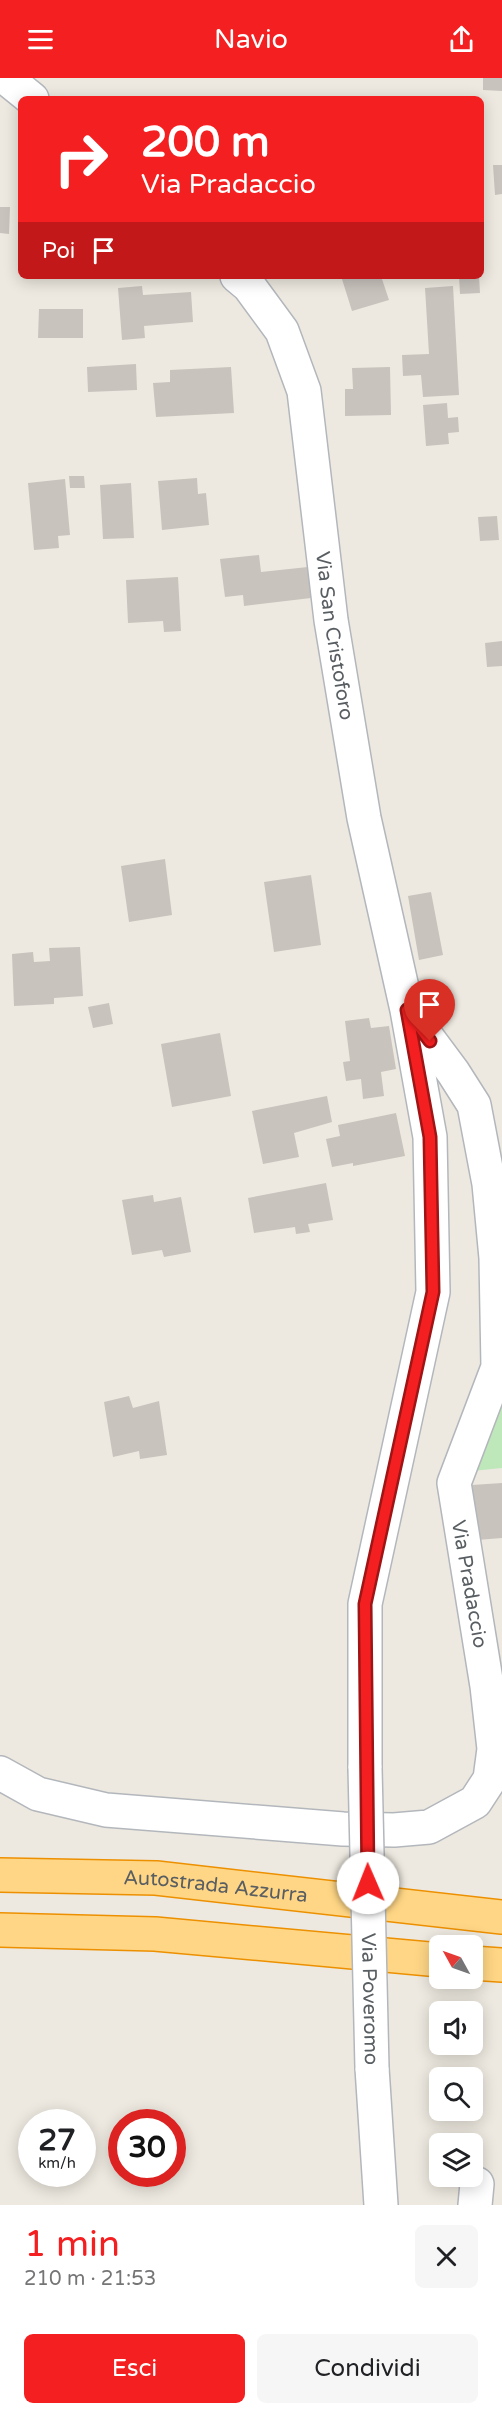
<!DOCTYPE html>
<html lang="it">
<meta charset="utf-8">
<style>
:root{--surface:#fff;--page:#f6f6f6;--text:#202124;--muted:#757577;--accent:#f41f20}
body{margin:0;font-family:"Varela Round",sans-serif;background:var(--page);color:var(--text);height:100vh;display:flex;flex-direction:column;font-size:22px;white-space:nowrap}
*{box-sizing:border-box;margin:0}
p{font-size:20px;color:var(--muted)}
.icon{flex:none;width:33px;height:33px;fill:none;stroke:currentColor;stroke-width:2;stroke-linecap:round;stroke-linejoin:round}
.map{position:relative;height:2127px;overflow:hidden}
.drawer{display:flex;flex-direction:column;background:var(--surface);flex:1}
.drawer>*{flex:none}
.hud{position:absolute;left:18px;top:18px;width:466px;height:183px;border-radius:9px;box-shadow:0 3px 15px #0003;background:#f41f20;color:#fff;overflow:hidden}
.needle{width:39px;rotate:310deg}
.fabs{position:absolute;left:429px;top:1857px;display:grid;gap:12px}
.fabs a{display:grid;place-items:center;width:54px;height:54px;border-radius:9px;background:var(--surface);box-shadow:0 3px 15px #0003;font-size:30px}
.speed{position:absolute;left:18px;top:2031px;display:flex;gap:12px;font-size:30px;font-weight:700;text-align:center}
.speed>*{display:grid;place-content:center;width:78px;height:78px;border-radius:50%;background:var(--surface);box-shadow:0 3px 15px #0003;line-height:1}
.speed small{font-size:15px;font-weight:400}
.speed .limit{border:9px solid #d22;background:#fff;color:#111}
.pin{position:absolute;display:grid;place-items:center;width:51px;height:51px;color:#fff;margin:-62px -26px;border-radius:50% 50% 50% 0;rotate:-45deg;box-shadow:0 0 6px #0007}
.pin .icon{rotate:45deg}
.me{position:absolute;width:66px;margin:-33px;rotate:359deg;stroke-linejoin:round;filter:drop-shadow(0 0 4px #0008)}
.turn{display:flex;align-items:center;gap:21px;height:126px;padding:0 24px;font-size:27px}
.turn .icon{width:78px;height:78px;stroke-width:2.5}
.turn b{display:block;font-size:42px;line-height:51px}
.then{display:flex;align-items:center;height:57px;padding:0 24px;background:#0003;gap:12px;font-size:22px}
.round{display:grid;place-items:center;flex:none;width:63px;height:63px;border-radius:9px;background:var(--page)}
.overview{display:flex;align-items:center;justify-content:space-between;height:102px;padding:0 24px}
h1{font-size:36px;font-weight:600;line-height:45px;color:var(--accent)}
.primary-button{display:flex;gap:12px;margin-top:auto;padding:12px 24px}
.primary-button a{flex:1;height:69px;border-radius:9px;background:var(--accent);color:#fff;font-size:24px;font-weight:600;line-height:69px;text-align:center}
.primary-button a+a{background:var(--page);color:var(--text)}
header{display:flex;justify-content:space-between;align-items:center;height:78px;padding:0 24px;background:var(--accent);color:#fff;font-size:27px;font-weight:600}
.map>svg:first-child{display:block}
.green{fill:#bee7ba}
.building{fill:#c8c3bd}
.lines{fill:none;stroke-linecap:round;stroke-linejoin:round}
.minor-casing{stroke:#b3b7bc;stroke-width:36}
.highway-casing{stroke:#ed9000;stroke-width:36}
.minor{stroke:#fff;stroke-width:33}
.highway{stroke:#ffd685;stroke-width:33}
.minor-bridge-casing{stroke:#b3b7bc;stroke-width:36;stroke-linecap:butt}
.minor-bridge{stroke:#fff;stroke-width:33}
.route-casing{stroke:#9f1415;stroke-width:15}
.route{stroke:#f41f20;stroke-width:10}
.labels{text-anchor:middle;stroke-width:4.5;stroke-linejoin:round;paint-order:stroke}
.street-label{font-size:20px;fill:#595e62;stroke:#fff}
</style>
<header><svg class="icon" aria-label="menu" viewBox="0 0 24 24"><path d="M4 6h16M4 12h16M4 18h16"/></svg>Navio<svg class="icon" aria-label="share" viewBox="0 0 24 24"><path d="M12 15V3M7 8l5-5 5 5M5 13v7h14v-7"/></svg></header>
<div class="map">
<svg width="502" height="2127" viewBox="0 0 502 2127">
<rect width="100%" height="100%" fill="#ede9e0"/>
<path class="green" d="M502,1313V1390L472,1393Z"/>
<path class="building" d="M483,0H502V13L483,12Z
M493,87H502V116L495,117Z
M0,129H10L9,156L0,155Z
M341,198H381L389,222L352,233Z
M459,198H479L480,215L460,216Z
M142,208L143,217L191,214L193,244L144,248L145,260L122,262L118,210Z
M453,208L459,317L423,319L421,297L403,298L402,277L429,276L425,210Z
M39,231H83V260H38Z
M136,286L137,312L88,314L87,289Z
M231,289L234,335L156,339L153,305L170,304V292Z
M390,289L391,337L345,338V311H353L352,290Z
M447,325L448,340L458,339L459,354L448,355L449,366L426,368L423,327Z
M69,398H84L85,410H70Z
M197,400L198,416L206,415L209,447L162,452L158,403Z
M65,401L70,457L58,458L59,470L34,472L28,405Z
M131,405L134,460L103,461L100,407Z
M497,438L499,462L480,463L478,439Z
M259,477L261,494L308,489L311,520L244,528L243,517L225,519L220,481Z
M178,499L181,553L164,554L163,543L128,545L126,502Z
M502,563V588L487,589L485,565Z
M165,781L172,837L129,844L121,788Z
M311,797L321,867L274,874L264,804Z
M431,814L443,877L419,882L408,818Z
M80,869L83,918L54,920V926L14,928L12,876L33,874L34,884L50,883L49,870Z
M109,925L113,946L93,950L88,929Z
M369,940L371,950L389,948L396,991L381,994L384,1018L363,1021L361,1001L346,1003L343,984L350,983L345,943Z
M220,955L231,1018L172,1029L161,966Z
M327,1018L332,1044L294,1055L299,1079L263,1086L252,1033Z
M396,1035L405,1078L353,1088V1085L332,1089L326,1061L340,1058L338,1047Z
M326,1105L333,1142L308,1146L310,1154L296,1156L295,1149L254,1155L248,1120Z
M153,1117L154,1124L181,1119L191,1174L164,1179L162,1172L132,1177L122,1122Z
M129,1318L133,1330L159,1323L167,1377L140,1381L139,1373L113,1379L104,1324Z
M502,1405V1460L477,1462L472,1407Z"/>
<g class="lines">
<defs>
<g id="minor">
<path d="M6,0L32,21"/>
<path id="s1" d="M237,198L249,208L282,253L304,313L331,542L364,740L407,932L430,1059L433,1214L365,1526V1690"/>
<path d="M0,1695L38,1716L106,1732L343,1751L394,1752L429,1749L475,1724L490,1701L494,1671L487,1608L454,1405L498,1289L496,1180L489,1106L474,1027L453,994L412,939"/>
<path d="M372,1990L381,2127"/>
<path d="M475,2127L477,2106"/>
</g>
<g id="highway">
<path id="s2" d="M0,1797L156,1800L502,1839"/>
<path d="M0,1852L155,1856L440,1882"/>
<path d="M472,1885L502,1887"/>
</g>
</defs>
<use href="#minor" class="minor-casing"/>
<use href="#highway" class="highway-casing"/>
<use href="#minor" class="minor"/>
<use href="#highway" class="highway"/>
<defs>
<g id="minor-bridge">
<path id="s3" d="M365,1690L372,1990"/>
</g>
</defs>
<use href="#minor-bridge" class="minor-bridge-casing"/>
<use href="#minor-bridge" class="minor-bridge"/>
</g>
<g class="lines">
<defs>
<path id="route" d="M368,1805L365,1526L433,1214L430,1059L407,932L430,963"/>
</defs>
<use href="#route" class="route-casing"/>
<use href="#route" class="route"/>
</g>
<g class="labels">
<g class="street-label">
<text dy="7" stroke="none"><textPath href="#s1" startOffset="382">Via San Cristoforo</textPath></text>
<text transform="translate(470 1506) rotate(80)" y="7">Via Pradaccio</text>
<text dy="7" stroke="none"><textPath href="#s2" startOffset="216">Autostrada Azzurra</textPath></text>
<text dy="7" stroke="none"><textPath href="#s3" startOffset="231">Via Poveromo</textPath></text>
</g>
</g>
</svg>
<div class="fabs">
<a><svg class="needle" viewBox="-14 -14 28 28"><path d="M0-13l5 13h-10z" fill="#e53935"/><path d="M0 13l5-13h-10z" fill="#757577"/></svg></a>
<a><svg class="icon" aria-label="sound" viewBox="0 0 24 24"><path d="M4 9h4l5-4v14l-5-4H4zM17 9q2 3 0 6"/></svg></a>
<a><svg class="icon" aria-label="search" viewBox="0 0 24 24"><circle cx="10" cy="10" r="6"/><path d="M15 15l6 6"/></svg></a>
<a><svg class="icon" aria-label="layers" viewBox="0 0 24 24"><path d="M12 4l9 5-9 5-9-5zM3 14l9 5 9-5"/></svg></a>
</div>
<div class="speed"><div>27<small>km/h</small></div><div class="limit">30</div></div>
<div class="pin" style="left:430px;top:963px;background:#d93025"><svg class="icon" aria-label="arrive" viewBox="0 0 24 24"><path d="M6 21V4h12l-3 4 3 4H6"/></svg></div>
<svg class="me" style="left:368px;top:1805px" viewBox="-20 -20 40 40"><circle r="19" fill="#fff"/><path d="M0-13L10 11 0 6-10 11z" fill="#f41f20"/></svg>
<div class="hud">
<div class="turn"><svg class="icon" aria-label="right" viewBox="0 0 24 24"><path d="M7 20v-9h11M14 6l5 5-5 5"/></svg><div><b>200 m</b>Via Pradaccio</div></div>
<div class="then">Poi<svg class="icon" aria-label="arrive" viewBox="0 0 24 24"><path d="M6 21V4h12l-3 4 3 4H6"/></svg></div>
</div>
</div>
<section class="drawer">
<div class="overview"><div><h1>1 min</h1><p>210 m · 21:53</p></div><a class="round"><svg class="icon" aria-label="close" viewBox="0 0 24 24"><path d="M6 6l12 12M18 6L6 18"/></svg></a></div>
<div class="primary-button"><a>Esci</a><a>Condividi</a></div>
</section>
